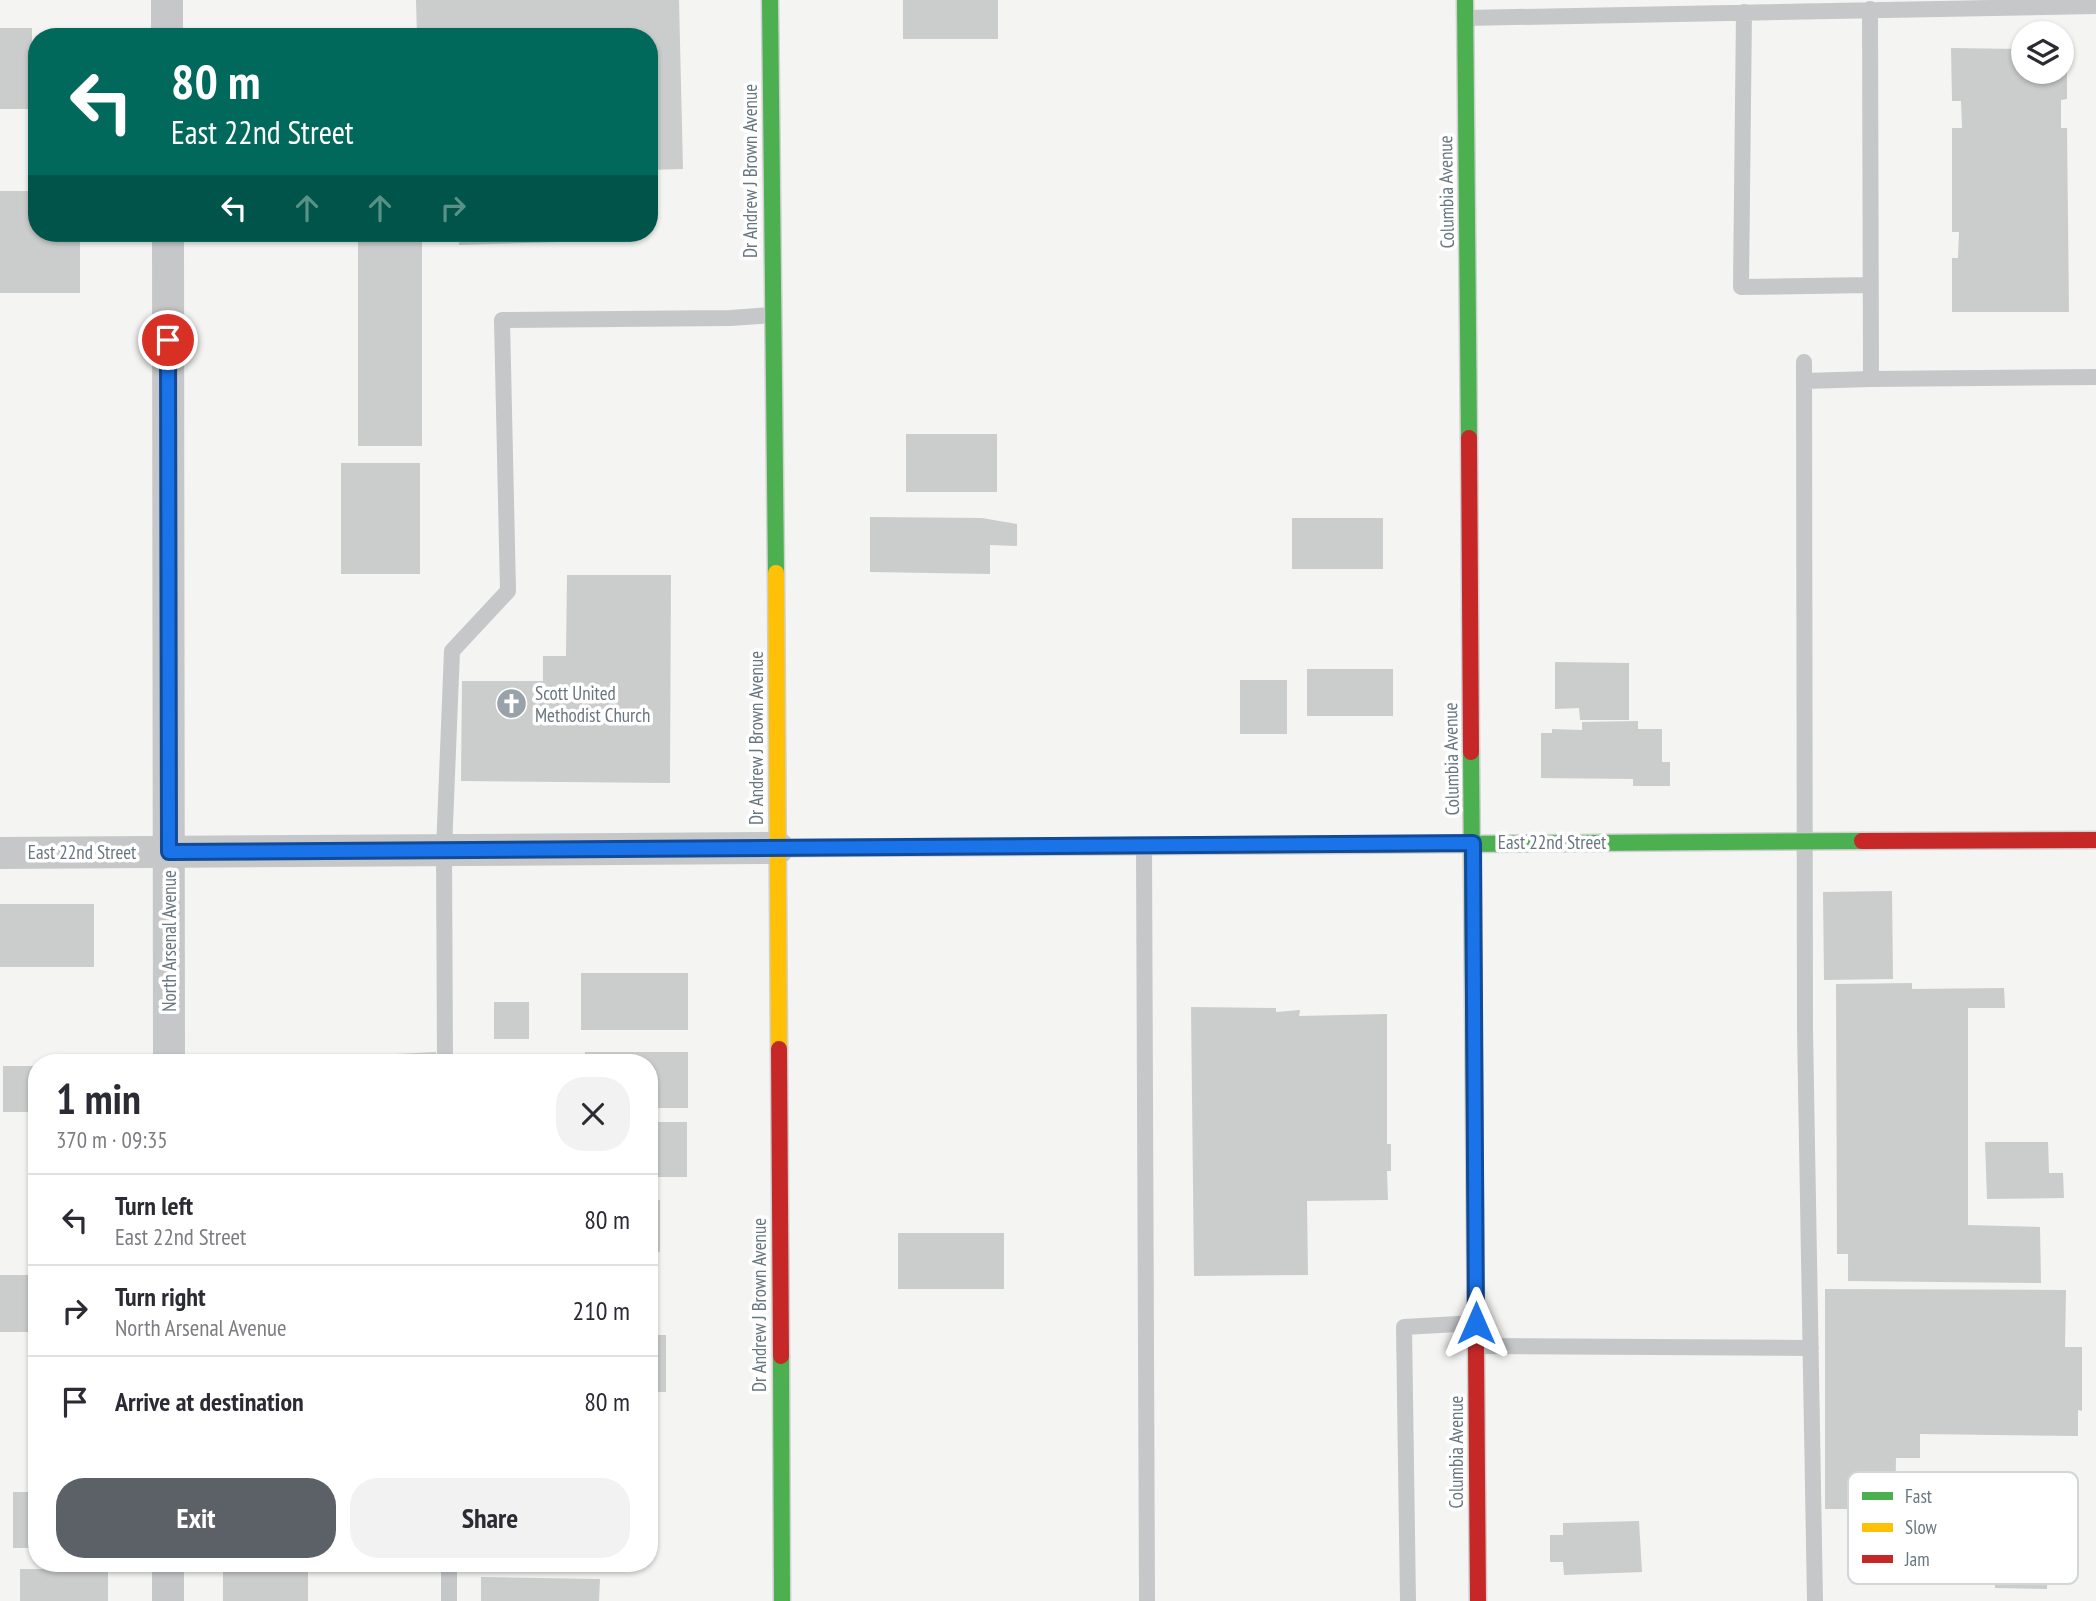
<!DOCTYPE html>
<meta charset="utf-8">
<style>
:root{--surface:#fff;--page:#f2f2f3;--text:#2b2b33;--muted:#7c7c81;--line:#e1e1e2;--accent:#5c6168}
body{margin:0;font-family:"PT Sans Narrow",sans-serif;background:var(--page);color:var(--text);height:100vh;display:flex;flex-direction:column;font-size:26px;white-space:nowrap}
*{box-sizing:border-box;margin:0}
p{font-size:23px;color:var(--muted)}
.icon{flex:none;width:38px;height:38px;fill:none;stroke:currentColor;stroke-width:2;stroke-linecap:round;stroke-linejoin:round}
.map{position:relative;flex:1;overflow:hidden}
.sheet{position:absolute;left:28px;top:1054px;width:630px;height:518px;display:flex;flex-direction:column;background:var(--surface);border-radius:28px;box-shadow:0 2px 5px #0004}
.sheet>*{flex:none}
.top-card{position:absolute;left:28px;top:28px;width:630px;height:214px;border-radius:28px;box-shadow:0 2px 5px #0004;background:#00695c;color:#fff;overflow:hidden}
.tools{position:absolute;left:2011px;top:21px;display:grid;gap:14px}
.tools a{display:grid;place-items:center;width:63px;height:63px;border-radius:50%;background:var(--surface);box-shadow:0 2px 5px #0004;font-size:35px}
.pin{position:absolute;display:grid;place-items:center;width:60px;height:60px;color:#fff;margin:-30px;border:4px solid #fff;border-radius:50%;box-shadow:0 2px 7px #0007}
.me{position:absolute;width:77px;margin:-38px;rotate:0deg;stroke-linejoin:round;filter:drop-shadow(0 0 5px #0008)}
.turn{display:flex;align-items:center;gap:24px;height:147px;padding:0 28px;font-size:32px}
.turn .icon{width:91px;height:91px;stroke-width:2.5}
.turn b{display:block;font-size:49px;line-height:60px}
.lanes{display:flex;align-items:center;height:66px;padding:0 28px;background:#0003;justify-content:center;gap:35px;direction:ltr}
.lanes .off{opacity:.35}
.round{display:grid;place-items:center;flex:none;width:74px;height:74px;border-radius:28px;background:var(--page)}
.overview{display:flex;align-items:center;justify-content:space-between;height:119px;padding:0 28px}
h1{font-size:42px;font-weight:700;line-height:52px}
.button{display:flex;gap:14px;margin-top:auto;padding:14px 28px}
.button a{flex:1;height:80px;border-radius:28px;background:var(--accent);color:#fff;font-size:28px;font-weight:700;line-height:80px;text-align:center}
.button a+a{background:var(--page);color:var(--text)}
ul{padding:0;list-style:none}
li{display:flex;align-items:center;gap:21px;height:91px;padding:0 28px;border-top:2px solid var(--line)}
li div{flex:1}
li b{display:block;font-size:26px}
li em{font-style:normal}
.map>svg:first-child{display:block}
.building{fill:#cbcccc}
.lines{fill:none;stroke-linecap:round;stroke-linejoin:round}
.fast-casing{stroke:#cfd0d0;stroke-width:19}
.slow-casing{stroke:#cfd0d0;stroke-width:19}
.jam-casing{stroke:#cfd0d0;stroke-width:19}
.lane{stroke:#c5c7c8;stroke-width:16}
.street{stroke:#c5c7c8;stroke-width:32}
.fast{stroke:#4caf50;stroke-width:16}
.slow{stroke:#ffc107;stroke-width:16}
.jam{stroke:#c62828;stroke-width:16}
.route-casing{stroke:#114b97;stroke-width:18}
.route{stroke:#1a73e8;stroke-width:12}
.labels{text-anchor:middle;stroke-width:7;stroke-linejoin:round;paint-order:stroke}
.street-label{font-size:19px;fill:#68767f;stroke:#fff}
.poi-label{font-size:19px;fill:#68767f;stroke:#fff;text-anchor:start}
.key{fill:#fff;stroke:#d2d6d9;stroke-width:2}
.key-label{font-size:19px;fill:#68767f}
</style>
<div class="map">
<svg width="2096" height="1601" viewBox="0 0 2096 1601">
<rect width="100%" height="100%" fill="#f4f4f3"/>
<path class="building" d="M416,0H679L683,169L649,170V37H417Z
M903,0H998V39H903Z
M0,28H32V56H37V109H0Z
M1951,48L2023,49V72H2062V49H2067V99L2061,100V128H2067L2069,312H1952V258H1958L1959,232H1952V128H1962L1961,101H1952Z
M0,191H37V233H80V293H0Z
M459,233H626L627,240L459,245Z
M358,236H422V446H358Z
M906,434H997V492H906Z
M341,463H420V574H341Z
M870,517L982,518L1017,524V546L990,545V574L870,572Z
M1292,518H1383V569H1292Z
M567,575H671L670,783L461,781L462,681H543V656H566Z
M1555,662L1629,663V720H1580L1579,708L1555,709Z
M1307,669H1393V716H1307Z
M1240,680H1287V734H1240Z
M1638,721V729H1662V762H1670V786H1633V779L1541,778V733H1552V729L1582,730V722Z
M1892,891L1893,979L1824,980L1823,892Z
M0,904H94V967H0Z
M581,973H688V1030H581Z
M1912,983V989L2004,988L2005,1008H1968V1225L2040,1227L2041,1283L1848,1281V1254H1837L1836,984Z
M494,1002H529V1039H494Z
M1191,1007L1276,1008V1012L1300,1010L1299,1016L1387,1014V1144H1391V1171H1387L1388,1200L1307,1201L1308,1275L1194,1276Z
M436,1052V1062H395V1054Z
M585,1052H688V1108H649V1062H585Z
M3,1066H37V1112H3Z
M649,1122H687V1177H649Z
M1985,1142H2048L2049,1173H2063L2064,1198L1987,1199Z
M649,1200H660V1252H649Z
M898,1233H1004V1289H898Z
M0,1275H37V1332H0Z
M1825,1289L2066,1290L2065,1347H2082V1411L2078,1410V1436L1920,1434V1458H1896L1895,1509H1825Z
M649,1335H666V1392H649Z
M29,1413H37V1472H28Z
M13,1492H37V1548H13Z
M1639,1521L1642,1572L1564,1575L1563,1562H1550V1535H1563V1523Z
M1997,1537H2048L2047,1589L1995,1588V1585L1987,1584L1988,1563H1996Z
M223,1566H308V1601H223Z
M20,1569H108V1601H20Z
M481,1577L600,1579L599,1601H481Z"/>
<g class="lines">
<defs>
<path id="fast" d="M770,0L776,573
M1465,0L1469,438
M1471,752L1476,1347
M1318,845L1862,841
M781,1356L782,1601"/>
<path id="slow" d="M776,573L779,1049
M778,848L1318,845"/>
<path id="jam" d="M1469,438L1471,752
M1862,841L2096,840
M779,1049L781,1356
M1476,1347L1478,1601"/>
</defs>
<use href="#fast" class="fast-casing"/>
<use href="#slow" class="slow-casing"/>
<use href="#jam" class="jam-casing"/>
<path class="lane" d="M1870,9L1871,379L2096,377
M1744,12L1741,287L1870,285
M1465,18L2096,6
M1804,362L1805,1029L1815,1601
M1804,381L1871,379
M1144,845L1147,1601
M445,1062L444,850L452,651L508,591L502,320L730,318L773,315
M1476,1346L1811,1348
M449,1563V1601
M1408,1601L1404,1327L1476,1323"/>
<path class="street" d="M167,0V37
M168,233L169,1062
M0,853L778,848
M168,1601V1563"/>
<use href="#fast" class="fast"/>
<use href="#slow" class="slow"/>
<use href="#jam" class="jam"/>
</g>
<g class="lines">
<defs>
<path id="route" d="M168,340L169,852L1473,843L1476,1323"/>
</defs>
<use href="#route" class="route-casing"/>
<use href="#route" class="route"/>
</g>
<defs>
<symbol id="church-disc" viewBox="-11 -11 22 22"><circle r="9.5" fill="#99a2a8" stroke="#fff"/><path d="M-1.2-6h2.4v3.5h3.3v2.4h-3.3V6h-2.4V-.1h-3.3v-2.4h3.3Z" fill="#fff"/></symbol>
</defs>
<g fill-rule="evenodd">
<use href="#church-disc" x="494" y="686" width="35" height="35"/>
</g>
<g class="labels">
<g class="street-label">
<text transform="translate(750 171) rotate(-90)" y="7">Dr Andrew J Brown Avenue</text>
<text transform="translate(1446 192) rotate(-91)" y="7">Columbia Avenue</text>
<text transform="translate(756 738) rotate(-90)" y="7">Dr Andrew J Brown Avenue</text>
<text transform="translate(1451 759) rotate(-91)" y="7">Columbia Avenue</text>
<text x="1552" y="849">East 22nd Street</text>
<text x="82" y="859">East 22nd Street</text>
<text transform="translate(169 941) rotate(-90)" y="7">North Arsenal Avenue</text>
<text transform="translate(759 1305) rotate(-90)" y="7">Dr Andrew J Brown Avenue</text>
<text transform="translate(1456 1452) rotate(-90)" y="7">Columbia Avenue</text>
</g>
<g class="poi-label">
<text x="535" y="700">Scott United<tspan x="535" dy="22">Methodist Church</tspan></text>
</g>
</g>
<rect x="1848" y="1472" width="230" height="112" rx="10" class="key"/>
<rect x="1862" y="1492" width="31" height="8" fill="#4caf50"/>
<rect x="1862" y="1523" width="31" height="9" fill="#ffc107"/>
<rect x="1862" y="1555" width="31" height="8" fill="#c62828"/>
<g class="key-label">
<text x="1905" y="1503">Fast</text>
<text x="1905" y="1534">Slow</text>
<text x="1905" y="1566">Jam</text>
</g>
</svg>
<div class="tools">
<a><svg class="icon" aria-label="layers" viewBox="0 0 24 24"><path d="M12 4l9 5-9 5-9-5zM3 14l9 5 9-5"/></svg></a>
</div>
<div class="pin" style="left:168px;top:340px;background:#d93025"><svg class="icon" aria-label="arrive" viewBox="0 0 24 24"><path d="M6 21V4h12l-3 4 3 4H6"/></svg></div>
<svg class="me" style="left:1476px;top:1323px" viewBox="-20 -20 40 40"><path d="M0-17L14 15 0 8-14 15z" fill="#1a73e8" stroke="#fff" stroke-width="4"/></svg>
<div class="top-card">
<div class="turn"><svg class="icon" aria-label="left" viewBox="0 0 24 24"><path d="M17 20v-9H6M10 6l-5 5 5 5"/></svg><div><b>80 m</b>East 22nd Street</div></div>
<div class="lanes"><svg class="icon" aria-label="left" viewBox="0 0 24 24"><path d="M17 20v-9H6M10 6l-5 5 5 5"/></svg><svg class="icon off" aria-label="ahead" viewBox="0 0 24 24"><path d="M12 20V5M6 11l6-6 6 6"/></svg><svg class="icon off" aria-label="ahead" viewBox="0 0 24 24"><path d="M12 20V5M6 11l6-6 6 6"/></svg><svg class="icon off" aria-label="right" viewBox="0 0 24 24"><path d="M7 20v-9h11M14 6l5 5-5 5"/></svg></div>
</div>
<section class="sheet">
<div class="overview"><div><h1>1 min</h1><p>370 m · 09:35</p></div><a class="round"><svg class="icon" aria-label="close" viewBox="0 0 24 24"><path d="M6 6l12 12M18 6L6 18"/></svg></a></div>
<ul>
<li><svg class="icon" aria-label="left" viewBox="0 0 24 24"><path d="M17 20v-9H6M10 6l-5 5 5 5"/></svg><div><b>Turn left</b><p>East 22nd Street</p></div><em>80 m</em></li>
<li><svg class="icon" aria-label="right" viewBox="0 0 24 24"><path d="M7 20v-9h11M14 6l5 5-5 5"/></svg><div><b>Turn right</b><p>North Arsenal Avenue</p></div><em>210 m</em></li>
<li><svg class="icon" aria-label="arrive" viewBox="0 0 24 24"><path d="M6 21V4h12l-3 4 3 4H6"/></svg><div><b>Arrive at destination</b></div><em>80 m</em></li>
</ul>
<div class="button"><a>Exit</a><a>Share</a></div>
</section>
</div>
